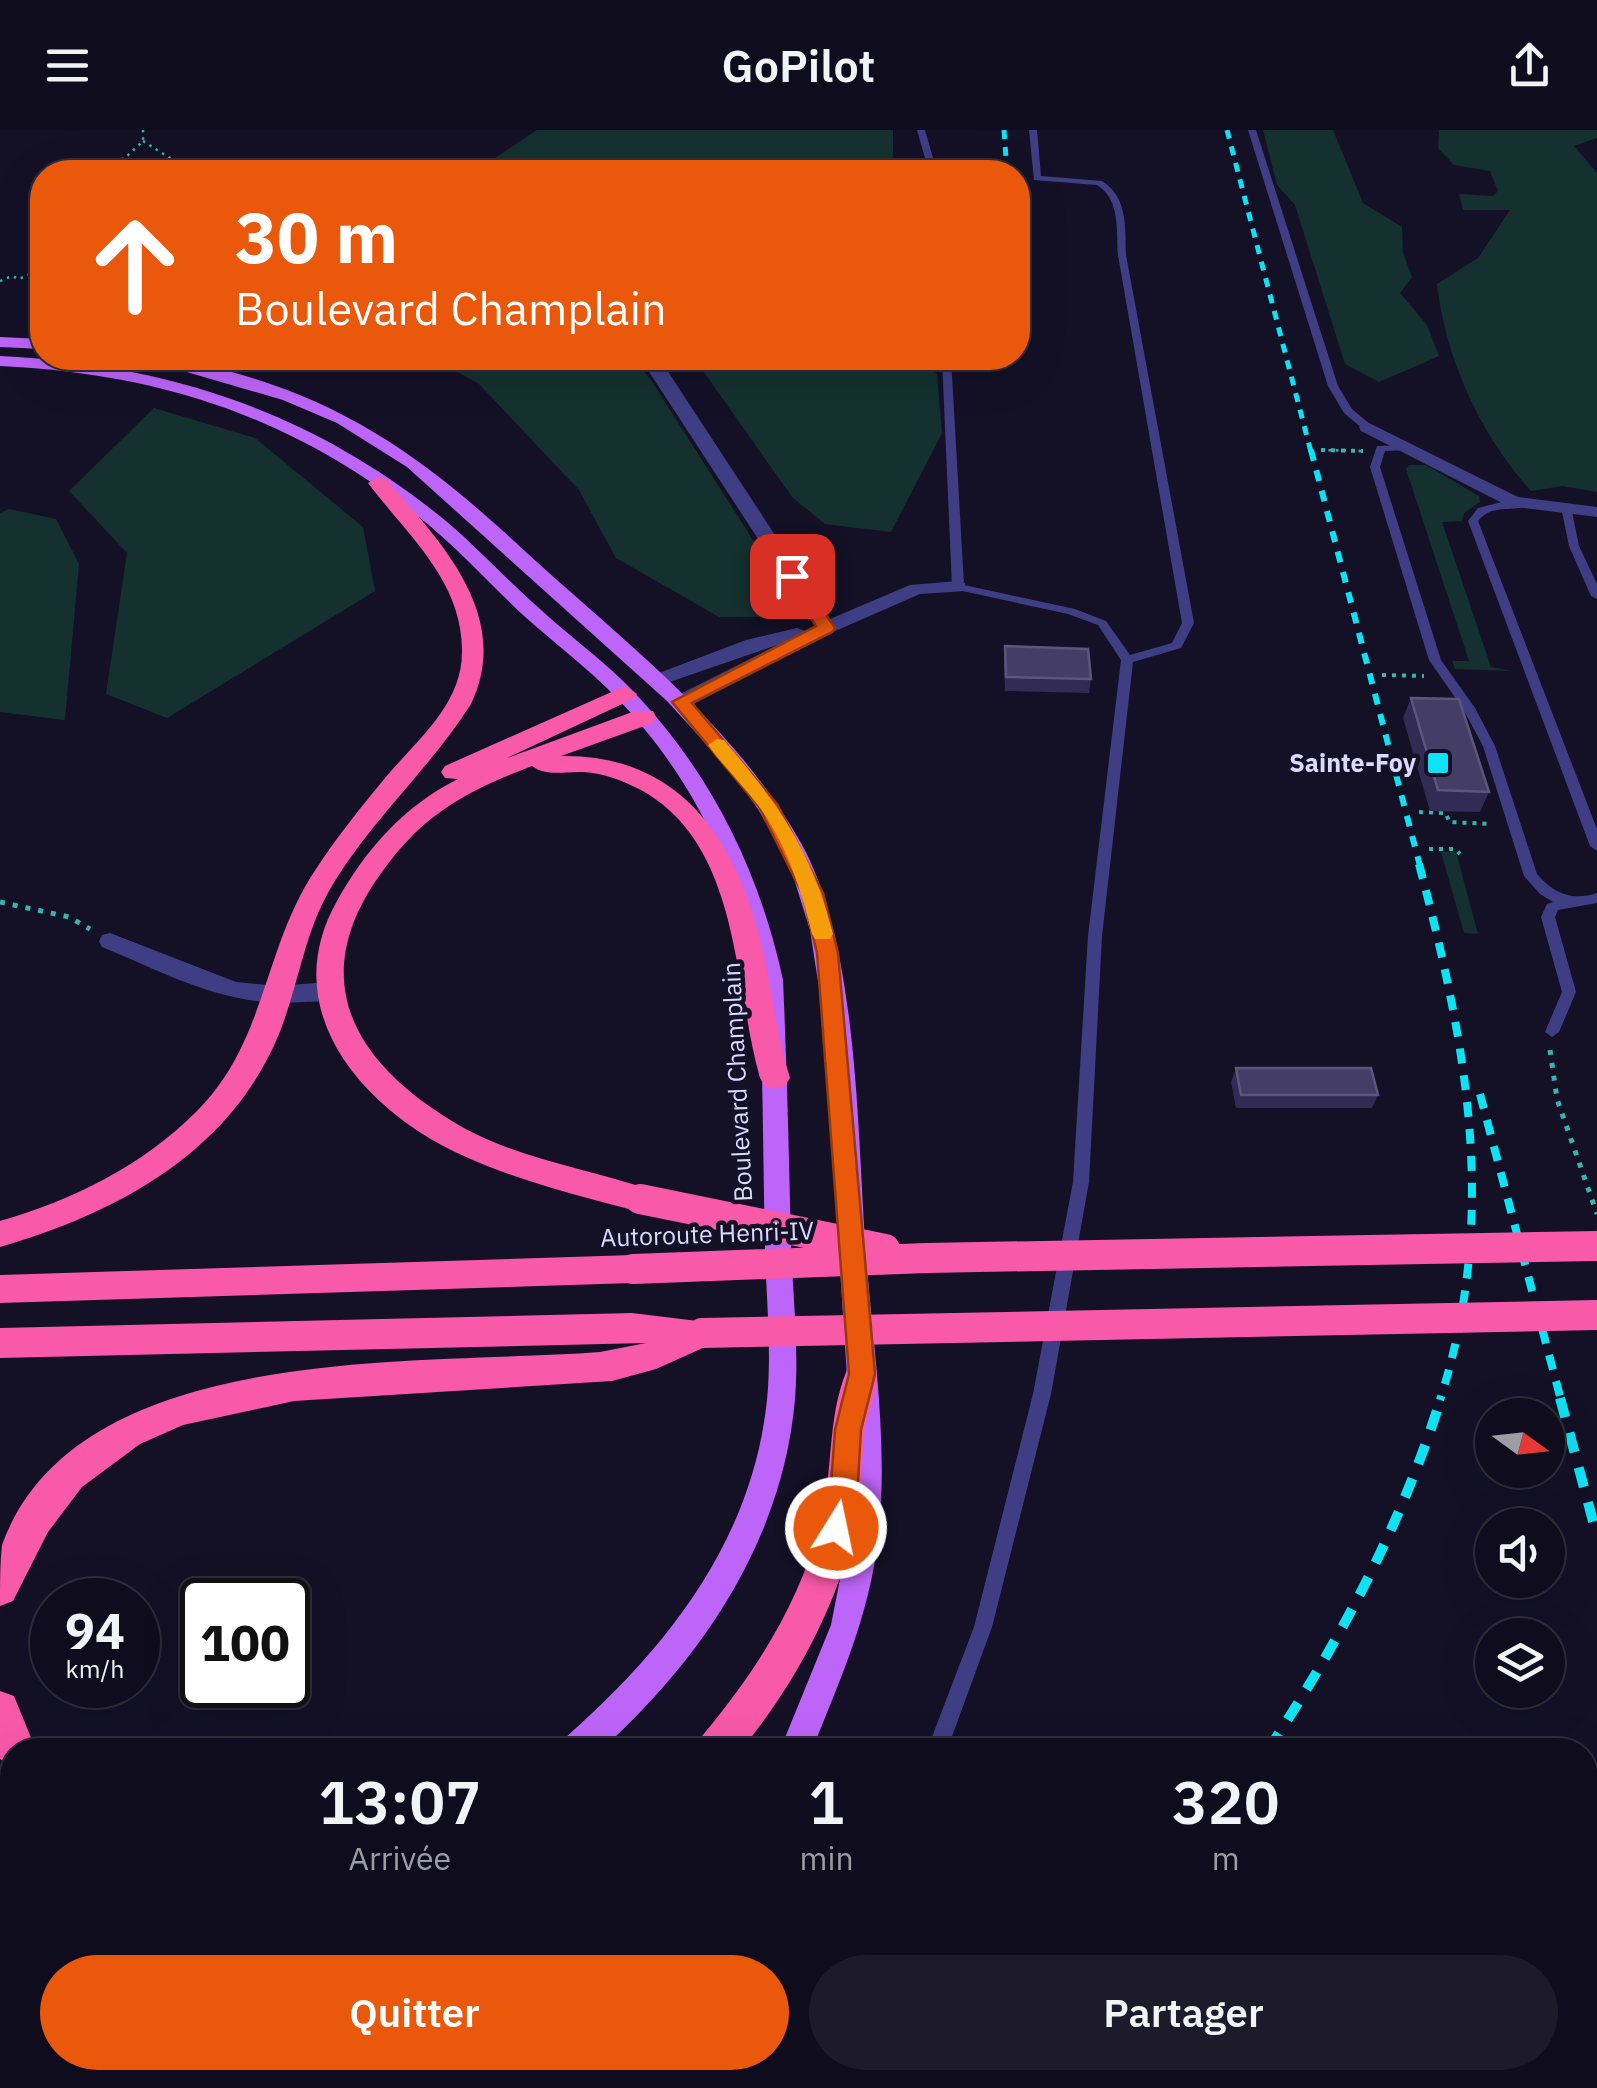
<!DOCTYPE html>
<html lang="fr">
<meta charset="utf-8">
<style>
:root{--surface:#0f0d1d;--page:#1d1b2a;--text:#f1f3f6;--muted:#9b9ca4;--line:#2f2d3b;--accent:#ea580c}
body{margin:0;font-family:"IBM Plex Sans",sans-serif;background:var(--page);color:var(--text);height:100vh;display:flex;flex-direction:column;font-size:38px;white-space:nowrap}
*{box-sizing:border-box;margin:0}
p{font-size:32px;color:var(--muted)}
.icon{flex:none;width:55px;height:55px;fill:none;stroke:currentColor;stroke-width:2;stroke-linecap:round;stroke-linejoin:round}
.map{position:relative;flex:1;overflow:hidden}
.panel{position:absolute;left:0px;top:1608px;width:1598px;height:352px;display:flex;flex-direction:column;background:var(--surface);border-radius:40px 40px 0 0;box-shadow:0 10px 40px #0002,0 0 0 2px var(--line)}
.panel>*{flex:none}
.banner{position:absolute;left:30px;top:30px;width:1000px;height:210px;border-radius:40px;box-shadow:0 10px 40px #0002,0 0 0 2px var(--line);background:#ea580c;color:#fff;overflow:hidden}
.needle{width:65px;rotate:105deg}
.controls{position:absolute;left:1475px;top:1268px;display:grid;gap:20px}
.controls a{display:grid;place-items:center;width:90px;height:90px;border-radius:50%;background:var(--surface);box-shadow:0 10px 40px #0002,0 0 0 2px var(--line);font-size:50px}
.speed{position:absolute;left:30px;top:1448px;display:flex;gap:20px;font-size:50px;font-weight:700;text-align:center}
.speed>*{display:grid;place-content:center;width:130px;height:130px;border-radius:50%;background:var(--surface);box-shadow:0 10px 40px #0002,0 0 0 2px var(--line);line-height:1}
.speed small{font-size:25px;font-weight:400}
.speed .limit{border:5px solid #111;border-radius:15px;background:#fff;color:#111}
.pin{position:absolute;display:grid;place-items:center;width:85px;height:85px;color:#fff;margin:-42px;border-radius:20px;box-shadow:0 5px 15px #0006}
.me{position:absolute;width:110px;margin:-55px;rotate:10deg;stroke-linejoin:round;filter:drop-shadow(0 0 8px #0008)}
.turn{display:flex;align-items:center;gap:35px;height:210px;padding:0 40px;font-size:45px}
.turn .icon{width:130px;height:130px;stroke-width:2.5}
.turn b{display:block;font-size:70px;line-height:85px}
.eta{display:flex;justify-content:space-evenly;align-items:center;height:170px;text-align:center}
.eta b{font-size:60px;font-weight:600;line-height:70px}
.button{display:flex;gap:20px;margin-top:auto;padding:20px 40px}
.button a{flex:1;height:115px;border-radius:60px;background:var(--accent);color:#fff;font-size:40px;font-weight:600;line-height:115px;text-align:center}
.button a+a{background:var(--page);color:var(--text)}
header{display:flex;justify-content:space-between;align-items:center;height:130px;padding:0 40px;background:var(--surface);font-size:45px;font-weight:600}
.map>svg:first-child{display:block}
.green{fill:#14312f}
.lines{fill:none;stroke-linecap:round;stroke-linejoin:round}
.path-far2{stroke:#35b5ab;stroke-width:2.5;stroke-dasharray:2.5 5;stroke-linecap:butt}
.path-far1{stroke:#35b5ab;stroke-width:4;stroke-dasharray:4 6;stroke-linecap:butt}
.path{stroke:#35b5ab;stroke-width:5;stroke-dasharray:5 8;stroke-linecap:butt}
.lane{fill:#3f3e84;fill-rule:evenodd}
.street{fill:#3f3e84;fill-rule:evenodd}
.primary{fill:#be65f9;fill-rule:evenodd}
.highway{fill:#f859a9;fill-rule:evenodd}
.rail-far3{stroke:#0de3f5;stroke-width:5;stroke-dasharray:9 8;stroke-linecap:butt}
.rail-far2{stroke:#0de3f5;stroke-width:6;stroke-dasharray:11 10;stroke-linecap:butt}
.rail-far1{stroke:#0de3f5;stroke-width:8;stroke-dasharray:15 12;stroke-linecap:butt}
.rail{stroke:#0de3f5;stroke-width:10;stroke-dasharray:20 16;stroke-linecap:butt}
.highway-bridge{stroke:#f859a9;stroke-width:30}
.wall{fill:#322b54}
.building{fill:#443e66;stroke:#5c567e;stroke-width:2.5}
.route{fill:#ea580c;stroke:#983908;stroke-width:2.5}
.slow{fill:#f59e0b}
.poi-dot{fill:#0de3f5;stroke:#141127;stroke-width:4}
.labels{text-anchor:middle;stroke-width:9;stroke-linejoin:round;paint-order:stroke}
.poi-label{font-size:25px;font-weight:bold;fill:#dcd9fd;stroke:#141127;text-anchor:end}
.street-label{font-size:25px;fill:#dcd9fd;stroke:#141127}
</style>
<header><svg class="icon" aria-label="menu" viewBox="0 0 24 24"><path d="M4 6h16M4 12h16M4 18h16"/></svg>GoPilot<svg class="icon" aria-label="share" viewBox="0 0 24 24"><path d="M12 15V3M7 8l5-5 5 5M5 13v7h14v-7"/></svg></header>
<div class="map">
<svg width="1597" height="1958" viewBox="0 0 1597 1958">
<rect width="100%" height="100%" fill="#141127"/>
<path class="green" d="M537,0H893V42H474Z
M1263,0H1333L1363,73L1402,97L1403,123L1412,147L1400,163L1427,195L1439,226L1379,252L1345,234L1295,75L1277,55Z
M1439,0H1597V8L1574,16L1597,43V362L1562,356L1531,361C1480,304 1446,230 1437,154L1478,128L1510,80H1463L1459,64L1493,66L1498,61L1490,41L1454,35L1438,18Z
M433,228H632L651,250L786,462L768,487H719L616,428L579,360L479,254Z
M694,228H870L937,243L942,303L891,402L825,394L792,367Z
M154,278L255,308L363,397L375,461L167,588L106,564L127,423L69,361Z
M1409,335H1426L1479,366L1480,372L1464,383L1462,391L1442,392L1491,537L1512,541L1455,539L1452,531H1469L1406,339Z
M9,379L56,389L79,434L65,590L0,582V383Z
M1441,722H1456L1478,804L1464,803Z"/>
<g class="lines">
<path class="path-far2" d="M143,11L192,42
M70,42L81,40
M78,42L125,28L143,11V0
M0,151L12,146L19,149L42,139
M1321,320L1363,321"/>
<path class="path-far1" d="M1321,320L1363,321
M1382,545L1424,546
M1419,682L1446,683L1449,692L1491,694
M1429,719H1455L1460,724"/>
<path class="path" d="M0,772L69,787L90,799
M1550,920L1557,969L1597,1084"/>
<path class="lane" d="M917,0H925L937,42H929Z
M1029,0H1037L1041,46L1102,51C1128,67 1125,98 1126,125L1194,493L1181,518L1133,532L1102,806L1089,1052L1051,1264L992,1497L947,1620H927L974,1497L1033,1264L1073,1052L1088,806L1121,530L1098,495L1068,484L958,460L952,457L942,228H951L964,455L1075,479L1106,491L1130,525L1172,513L1182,493L1118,125C1116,101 1121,70 1097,55L1034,50Z
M1248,0H1256L1338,256L1352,279L1371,295V299H1363L1344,283L1328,256Z
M1410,315L1415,318L1414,320L1385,321L1380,337L1441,530L1475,578L1495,616L1537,744C1554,764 1572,771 1597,763V773L1558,780L1555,787L1576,862L1559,902L1552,907L1545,902L1562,862L1541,787L1547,774L1553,772L1540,764L1524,746L1483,616L1463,579L1429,530L1370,337L1377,316Z
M1502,372H1524L1529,375C1512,383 1492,373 1478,391L1597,699V721L1590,716L1468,391L1478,378Z
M1566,374L1571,377L1579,416L1597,454V469L1591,466L1569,416L1561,377Z
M679,1948H707L701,1958H673Z"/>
<path class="street" d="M640,228H657L663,234L830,489L910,455L958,451L965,453V461L920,464L833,502L688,577H674V567L780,514L658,556L651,554V546L746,510L797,498L805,501L815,496Z
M1367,292L1518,367L1597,377V387L1508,376L1361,301L1359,297Z
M110,803L236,852L278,856L328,852L340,861C332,873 318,871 304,872C226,878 173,846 102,817L99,811L102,805Z"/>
<path class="primary" d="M0,207L42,209V219L0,217Z
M0,226C170,235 313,282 446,391C479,419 508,451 540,479C569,506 603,530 631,559C710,641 759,739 783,850C787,939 789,1028 791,1116C793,1167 799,1218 795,1269C783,1409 703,1528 601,1620H561L565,1608C668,1517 752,1411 767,1270C772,1219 766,1168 765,1117C763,1028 763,939 759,850C738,741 692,645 614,565C585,536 553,512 523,485C492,456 463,424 430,396C300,290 167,244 0,236Z
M139,228C172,226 203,234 235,243C350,275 428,332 514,411C616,506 731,589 801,713C859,817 857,1004 866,1124C873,1218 889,1314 878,1408C870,1484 840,1550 812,1620H780L831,1495L848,1408L852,1324L824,890L810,800L790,736L758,679L731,641L667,571L407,337L337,293L283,270Z
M12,1670V1712L0,1718V1675Z
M285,1948H364L360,1958H281Z"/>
<path class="highway" d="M379,347L386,349C441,412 513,486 471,574C429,640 368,693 329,761C304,805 298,857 279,904C230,1023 117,1083 0,1117V1091C73,1070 142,1036 197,981C267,911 263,817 316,739C337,707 361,677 385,648C416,611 462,575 462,522C463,451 407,405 368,353Z
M625,556L637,564L633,569L507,628L635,581H653L656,587L653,593L561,626C679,624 735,708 761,812C772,857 776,904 790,948L785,956L775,959L765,956L760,948C733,854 741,715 641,660C623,651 604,643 583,642C566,641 546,647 532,636C501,648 470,661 443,680C416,698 393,725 375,752C310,850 353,928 444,986C507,1028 581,1036 651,1060L656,1069L651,1078L640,1082C581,1066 522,1052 466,1027C366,983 274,882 337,771C366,719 404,676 458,649L445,648L441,642L445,636Z
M633,1125L644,1129L649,1139L644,1149L633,1153L0,1173V1145Z
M632,1183L714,1193L719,1203L714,1213L656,1239L612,1251L294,1271L183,1295L140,1314L82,1357L48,1402L13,1471L0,1476C0,1458 0,1432 2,1415C77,1208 424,1236 600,1222L646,1213L0,1228V1198Z
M862,1229L874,1233C883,1253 868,1279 865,1300C861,1334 863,1367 854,1401C835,1480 793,1557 741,1620H696L702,1606C760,1537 809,1459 825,1369C833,1322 829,1278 850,1233Z
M0,1561L14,1566L36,1620H12V1638L0,1629Z
M0,1786L12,1791V1837L0,1832Z
M1597,1910V1954L1585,1957L1570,1950L1568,1948H1585V1913Z
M1471,1948H1555L1551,1958H1467Z"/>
<path class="rail-far3" d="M1004,0L1007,42
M1227,0L1311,322"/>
<path class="rail-far2" d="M1311,320L1420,736"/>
<path class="rail-far1" d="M1419,734C1467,916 1499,1085 1440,1270
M1480,964L1561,1270"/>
<path class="rail" d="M1560,1268L1597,1406
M1268,1620C1341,1509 1401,1396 1441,1268
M939,1958L952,1948"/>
<path class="highway-bridge" d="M640,1069L885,1119
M633,1139L927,1128L1597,1116
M702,1203L1597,1185"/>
</g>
<path class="wall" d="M1005,516L1091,549L1089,563L1005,561L1004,530Z
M1411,568L1489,662L1480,682L1430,681L1403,588Z
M1236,938L1378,965L1372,978H1236L1231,952Z"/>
<path class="building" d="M1005,516L1088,519L1091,549L1006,547Z
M1411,568L1459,569L1489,662L1438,660Z
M1236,938H1371L1378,965H1241Z"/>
<path class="route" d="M786,443H798L835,498L832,502L692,573L777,674L823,763L838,823L875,1244L861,1300L857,1368L845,1407L836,1411L826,1407L822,1398L830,1368L835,1300L849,1244L817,823L802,763L759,677L672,572L816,496L784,446Z"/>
<path class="slow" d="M717,609L724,610C779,675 812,721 833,804L830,809H815L812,804C801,759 786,713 758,675C742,654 723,636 708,615Z"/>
<rect class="poi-dot" x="1426" y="621" width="24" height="24" rx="5"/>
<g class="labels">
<g class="poi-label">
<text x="1416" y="642">Sainte-Foy</text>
</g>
<g class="street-label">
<text transform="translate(737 952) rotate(-93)" y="9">Boulevard Champlain</text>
<text transform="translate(707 1104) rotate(-2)" y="9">Autoroute Henri-IV</text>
</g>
</g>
</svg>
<div class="controls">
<a><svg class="needle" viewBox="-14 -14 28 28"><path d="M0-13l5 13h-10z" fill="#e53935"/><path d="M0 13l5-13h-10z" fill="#9b9ca4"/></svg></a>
<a><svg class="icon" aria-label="sound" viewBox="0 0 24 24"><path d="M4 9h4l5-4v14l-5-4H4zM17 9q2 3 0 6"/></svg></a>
<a><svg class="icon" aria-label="layers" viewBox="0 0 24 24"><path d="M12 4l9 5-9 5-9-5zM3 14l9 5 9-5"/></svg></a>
</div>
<div class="speed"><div>94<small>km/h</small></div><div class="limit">100</div></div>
<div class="pin" style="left:792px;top:446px;background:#d93025"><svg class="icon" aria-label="arrive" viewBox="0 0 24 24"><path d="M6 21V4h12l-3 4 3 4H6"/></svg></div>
<svg class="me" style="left:836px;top:1398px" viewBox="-20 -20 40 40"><circle r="17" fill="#ea580c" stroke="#fff" stroke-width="3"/><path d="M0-11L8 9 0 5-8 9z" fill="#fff"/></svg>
<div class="banner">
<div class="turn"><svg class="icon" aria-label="ahead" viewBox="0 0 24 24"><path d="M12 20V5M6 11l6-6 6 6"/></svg><div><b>30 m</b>Boulevard Champlain</div></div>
</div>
<section class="panel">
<div class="eta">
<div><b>13:07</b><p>Arrivée</p></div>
<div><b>1</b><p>min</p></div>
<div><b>320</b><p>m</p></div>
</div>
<div class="button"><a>Quitter</a><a>Partager</a></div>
</section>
</div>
